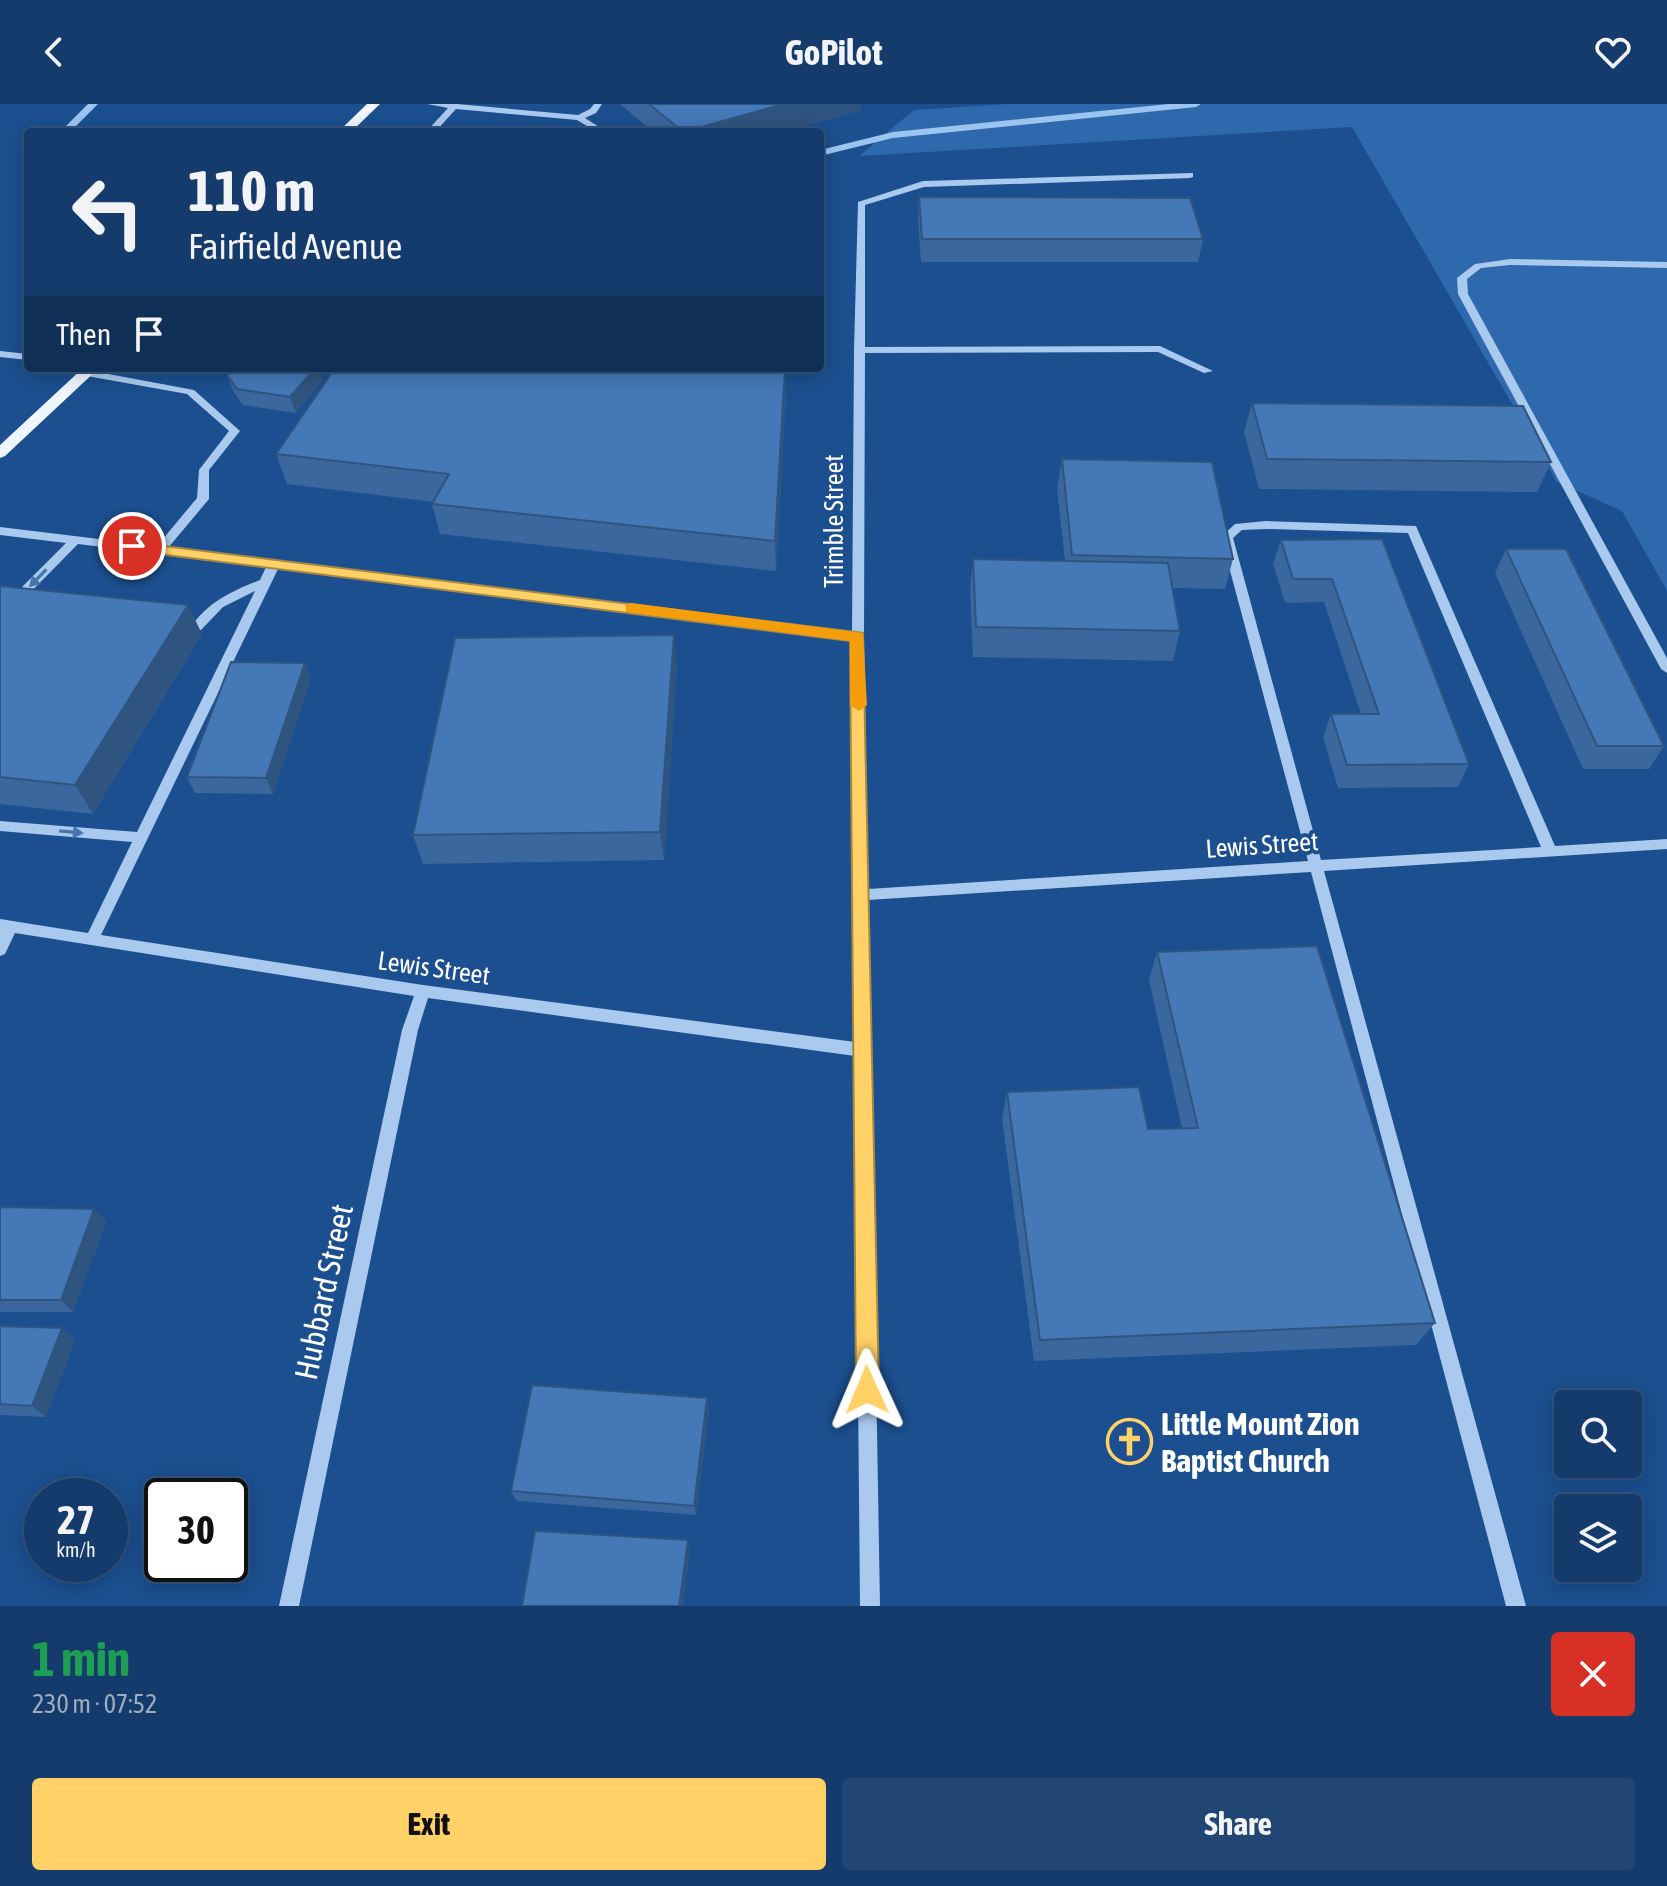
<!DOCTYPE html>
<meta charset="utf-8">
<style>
:root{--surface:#143b6b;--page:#214673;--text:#f1f3f6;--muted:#9dadc1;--line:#33557e;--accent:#ffd166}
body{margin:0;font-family:"Asap Condensed",sans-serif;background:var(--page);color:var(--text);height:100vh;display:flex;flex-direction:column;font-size:30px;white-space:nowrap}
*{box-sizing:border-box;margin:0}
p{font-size:26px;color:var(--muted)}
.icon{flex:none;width:44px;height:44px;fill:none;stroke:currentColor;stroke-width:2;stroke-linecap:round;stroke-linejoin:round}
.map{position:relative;height:1502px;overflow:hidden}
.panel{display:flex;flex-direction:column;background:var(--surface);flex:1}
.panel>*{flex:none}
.guide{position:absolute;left:24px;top:24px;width:800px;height:244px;border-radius:8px;box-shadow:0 4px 20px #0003,0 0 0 2px var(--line);background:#143b6b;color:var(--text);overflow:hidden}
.tools{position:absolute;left:1554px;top:1286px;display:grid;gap:16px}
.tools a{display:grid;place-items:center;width:88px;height:88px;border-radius:8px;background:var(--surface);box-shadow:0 4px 20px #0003,0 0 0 2px var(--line);font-size:40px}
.speed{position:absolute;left:24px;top:1374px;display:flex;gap:16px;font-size:40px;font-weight:700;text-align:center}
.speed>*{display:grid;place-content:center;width:104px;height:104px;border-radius:50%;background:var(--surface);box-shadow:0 4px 20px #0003,0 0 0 2px var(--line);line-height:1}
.speed small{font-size:20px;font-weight:400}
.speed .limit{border:4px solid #111;border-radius:12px;background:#fff;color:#111}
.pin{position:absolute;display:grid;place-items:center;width:68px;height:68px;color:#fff;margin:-34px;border:4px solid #fff;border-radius:50%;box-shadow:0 2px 8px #0007}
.me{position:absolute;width:88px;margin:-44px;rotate:359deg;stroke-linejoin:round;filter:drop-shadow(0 0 6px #0008)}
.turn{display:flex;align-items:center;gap:28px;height:168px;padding:0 32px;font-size:36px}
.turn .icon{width:104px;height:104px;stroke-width:2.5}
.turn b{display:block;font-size:56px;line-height:68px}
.then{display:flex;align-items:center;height:76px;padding:0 32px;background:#0003;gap:16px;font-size:30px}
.round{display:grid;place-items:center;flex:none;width:84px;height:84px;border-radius:8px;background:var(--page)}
.head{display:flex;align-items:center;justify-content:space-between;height:136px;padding:0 32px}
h1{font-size:48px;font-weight:700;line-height:60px;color:#1e9e55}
.button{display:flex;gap:16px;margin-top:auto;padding:16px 32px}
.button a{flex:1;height:92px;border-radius:8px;background:var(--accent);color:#111;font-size:32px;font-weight:700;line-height:92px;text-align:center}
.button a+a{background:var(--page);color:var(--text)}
header{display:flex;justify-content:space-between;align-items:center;height:104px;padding:0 32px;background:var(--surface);font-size:36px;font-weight:700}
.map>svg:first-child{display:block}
.green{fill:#2e69ad}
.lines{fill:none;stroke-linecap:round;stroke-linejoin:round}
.stream{fill:#9cc4f0;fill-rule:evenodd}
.minor{fill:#a9c9ee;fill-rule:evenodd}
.major{fill:#f0f6ff;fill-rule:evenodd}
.wall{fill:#3a679d}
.shaded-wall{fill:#305480}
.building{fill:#4478b7;stroke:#305480;stroke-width:2}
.oneway{fill:#4674ac}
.route{fill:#ffd166;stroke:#a68842;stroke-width:2}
.slow{fill:#f59e0b}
.labels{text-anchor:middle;stroke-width:8;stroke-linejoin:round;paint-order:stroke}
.street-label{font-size:26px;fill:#fff;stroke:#1b4f8f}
.near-street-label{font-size:32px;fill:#fff;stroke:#1b4f8f}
.near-poi-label{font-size:32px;font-weight:bold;fill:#fff;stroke:#1b4f8f;text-anchor:start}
</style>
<header><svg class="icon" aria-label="back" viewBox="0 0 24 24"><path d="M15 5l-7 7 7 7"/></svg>GoPilot<svg class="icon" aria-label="heart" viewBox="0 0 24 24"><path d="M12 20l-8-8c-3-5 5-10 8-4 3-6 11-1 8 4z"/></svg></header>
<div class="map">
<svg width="1667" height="1502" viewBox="0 0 1667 1502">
<rect width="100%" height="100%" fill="#1b4f8f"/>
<path class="green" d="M1007,0H1667V487L1622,407L1557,378L1352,23L859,52L914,6Z"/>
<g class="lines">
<path class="stream" d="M88,0H98L70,28H60Z
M1169,0H1201L1196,3L893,34L820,52V46L893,28Z"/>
<path class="minor" d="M427,0H457L578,11L590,5L594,0H602L596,9L585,14L607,28H597L577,16L456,5L435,28H426L448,4Z
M1193,69V73L1190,74L924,83L865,101V243L1160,242L1213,267L1204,269L1158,248L865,249L864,532L868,785L1308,757L1221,433L1235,420L1266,417L1416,422L1555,742L1667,735V745L1324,767L1526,1502H1506L1311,768L868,796L880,1502H860L855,952L428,894L418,926L299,1502H279L402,926L414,892L15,829L5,850L0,852V815L88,829L132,738L0,727V717L137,728L255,487L223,503L201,526H193L191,523C208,498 232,487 260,476L266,463L78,440L4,515L0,516V505L66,439L0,431V423L157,442L197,394L199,366L229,327L187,290L87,272L82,269L87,266L194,286L240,327L209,366V395L168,444L852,527L854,246L858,98L923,77ZM1266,425L1408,429L1541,743L1321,756L1233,434L1242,426ZM278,465L852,535L855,938L423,881L101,831Z
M1510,155L1667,158V164L1510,161L1481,164L1467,175L1468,190L1667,554V569L1661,565L1458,190L1457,174L1475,160Z
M0,247L28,250V256L0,253Z"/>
<path class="major" d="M367,0H380L351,28H338Z
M83,264H99L5,352L0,354V341Z"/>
</g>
<path class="wall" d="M620,0H861V6L783,28H653Z
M919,93L1203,135L1198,158H921L918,116Z
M234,264H319L323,276L296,309L243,301L233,287L227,271Z
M786,290L776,467L440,430L432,400L434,398L287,380L276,350Z
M1252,299L1551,358L1537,388L1259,385L1244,328Z
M1062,355L1233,455L1225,485L1173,484L1180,527L1173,557L973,553L970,485L973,455L1065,457L1057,385Z
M1382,435L1469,660L1458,683L1338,684L1323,633L1331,610H1361L1324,498L1285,499L1273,459L1281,436Z
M1506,445L1664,642L1649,665H1583L1495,469Z
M0,482L202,530L93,710L0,700Z
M305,559L311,575L273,690L195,689L187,673Z
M677,561L664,756L423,760L413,731Z
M1157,848L1435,1219L1416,1241L1034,1257L1002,1014L1007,988L1148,1025L1182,1024L1149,876Z
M0,1103L94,1105L106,1118L73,1208H0Z
M0,1222L62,1224L75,1236L46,1313L0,1311Z
M709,1305L696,1411L517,1397L511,1387Z"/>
<path class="shaded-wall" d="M784,0H861V6L783,28H683Z
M315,264H319L323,276L296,309L290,293Z
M785,264L786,290L776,467L775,437Z
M188,501L202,530L93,710L75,681Z
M674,531L677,561L664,756L660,728Z
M305,559L311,575L273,690L266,674Z
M94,1105L106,1118L73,1208L61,1196Z
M62,1224L75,1236L46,1313L32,1302Z
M707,1294L709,1305L696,1411L694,1402Z
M688,1436L690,1445L683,1502H679Z"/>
<path class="building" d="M649,0H784L683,28Z
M919,93L1190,94L1203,135H922Z
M234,264H315L290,293L237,285L227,271Z
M335,264H785L775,437L432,400L449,370L276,350Z
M1252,299L1523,302L1551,358L1267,355Z
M1062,355L1212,358L1233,455L1072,451Z
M1382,435L1469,660L1347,661L1331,610H1379L1332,475H1293L1281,436Z
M1506,445H1566L1664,642H1597Z
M973,455L1168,459L1180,527L976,523Z
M0,482L188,501L75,681L0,673Z
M674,531L660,728L413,731L455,534Z
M231,558L305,559L266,674L187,673Z
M1317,842L1435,1219L1040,1236L1007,988L1139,983L1148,1025L1198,1024L1157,848Z
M0,1103L94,1105L61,1196H0Z
M0,1222L62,1224L32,1302L0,1300Z
M532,1281L707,1294L694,1402L511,1387Z
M535,1427L688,1436L679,1502H522Z"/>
<defs><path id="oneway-solid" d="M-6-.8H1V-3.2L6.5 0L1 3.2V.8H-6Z" transform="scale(2)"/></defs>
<g class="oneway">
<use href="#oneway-solid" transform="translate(38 474) rotate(134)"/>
<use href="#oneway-solid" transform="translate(71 728) rotate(5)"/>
</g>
<path class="route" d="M132,438L863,529L879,1286L876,1294L867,1298L859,1294L856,1286L850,537L126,446V439Z"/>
<path class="slow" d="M631,499L863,529L867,601L859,607L850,601V537L626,508V500Z"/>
<defs>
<symbol id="church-ring" viewBox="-11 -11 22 22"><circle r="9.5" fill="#1b4f8f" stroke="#ffd166" stroke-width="1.5"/><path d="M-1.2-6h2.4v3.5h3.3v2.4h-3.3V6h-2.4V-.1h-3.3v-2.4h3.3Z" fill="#ffd166"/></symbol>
</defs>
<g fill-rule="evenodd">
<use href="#church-ring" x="1104" y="1312" width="51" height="51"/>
</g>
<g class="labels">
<g class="street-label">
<text transform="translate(834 417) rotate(-90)" y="9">Trimble Street</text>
<text transform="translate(1262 741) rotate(-4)" y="9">Lewis Street</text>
<text transform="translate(434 864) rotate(8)" y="9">Lewis Street</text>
</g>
<g class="near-street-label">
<text transform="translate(324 1188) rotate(-78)" y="11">Hubbard Street</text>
</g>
<g class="near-poi-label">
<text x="1161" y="1331">Little Mount Zion<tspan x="1161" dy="37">Baptist Church</tspan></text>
</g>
</g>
</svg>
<div class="tools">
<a><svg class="icon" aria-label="search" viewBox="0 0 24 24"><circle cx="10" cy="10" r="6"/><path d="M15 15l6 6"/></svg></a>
<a><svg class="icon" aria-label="layers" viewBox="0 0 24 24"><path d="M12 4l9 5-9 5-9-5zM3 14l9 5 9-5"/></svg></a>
</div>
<div class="speed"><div>27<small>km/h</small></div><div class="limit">30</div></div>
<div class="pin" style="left:132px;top:442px;background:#d93025"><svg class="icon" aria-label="arrive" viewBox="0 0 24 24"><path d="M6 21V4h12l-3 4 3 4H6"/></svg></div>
<svg class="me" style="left:867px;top:1286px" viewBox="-20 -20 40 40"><path d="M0-17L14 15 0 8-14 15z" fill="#ffd166" stroke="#fff" stroke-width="4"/></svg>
<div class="guide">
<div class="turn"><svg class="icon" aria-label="left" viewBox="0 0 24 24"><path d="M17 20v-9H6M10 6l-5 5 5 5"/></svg><div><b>110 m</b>Fairfield Avenue</div></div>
<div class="then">Then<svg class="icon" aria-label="arrive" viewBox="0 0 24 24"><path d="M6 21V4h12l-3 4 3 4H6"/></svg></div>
</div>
</div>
<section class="panel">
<div class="head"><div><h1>1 min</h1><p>230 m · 07:52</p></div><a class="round" style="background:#d93025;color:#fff"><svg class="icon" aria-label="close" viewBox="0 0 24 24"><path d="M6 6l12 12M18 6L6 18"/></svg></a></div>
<div class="button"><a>Exit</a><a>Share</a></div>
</section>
